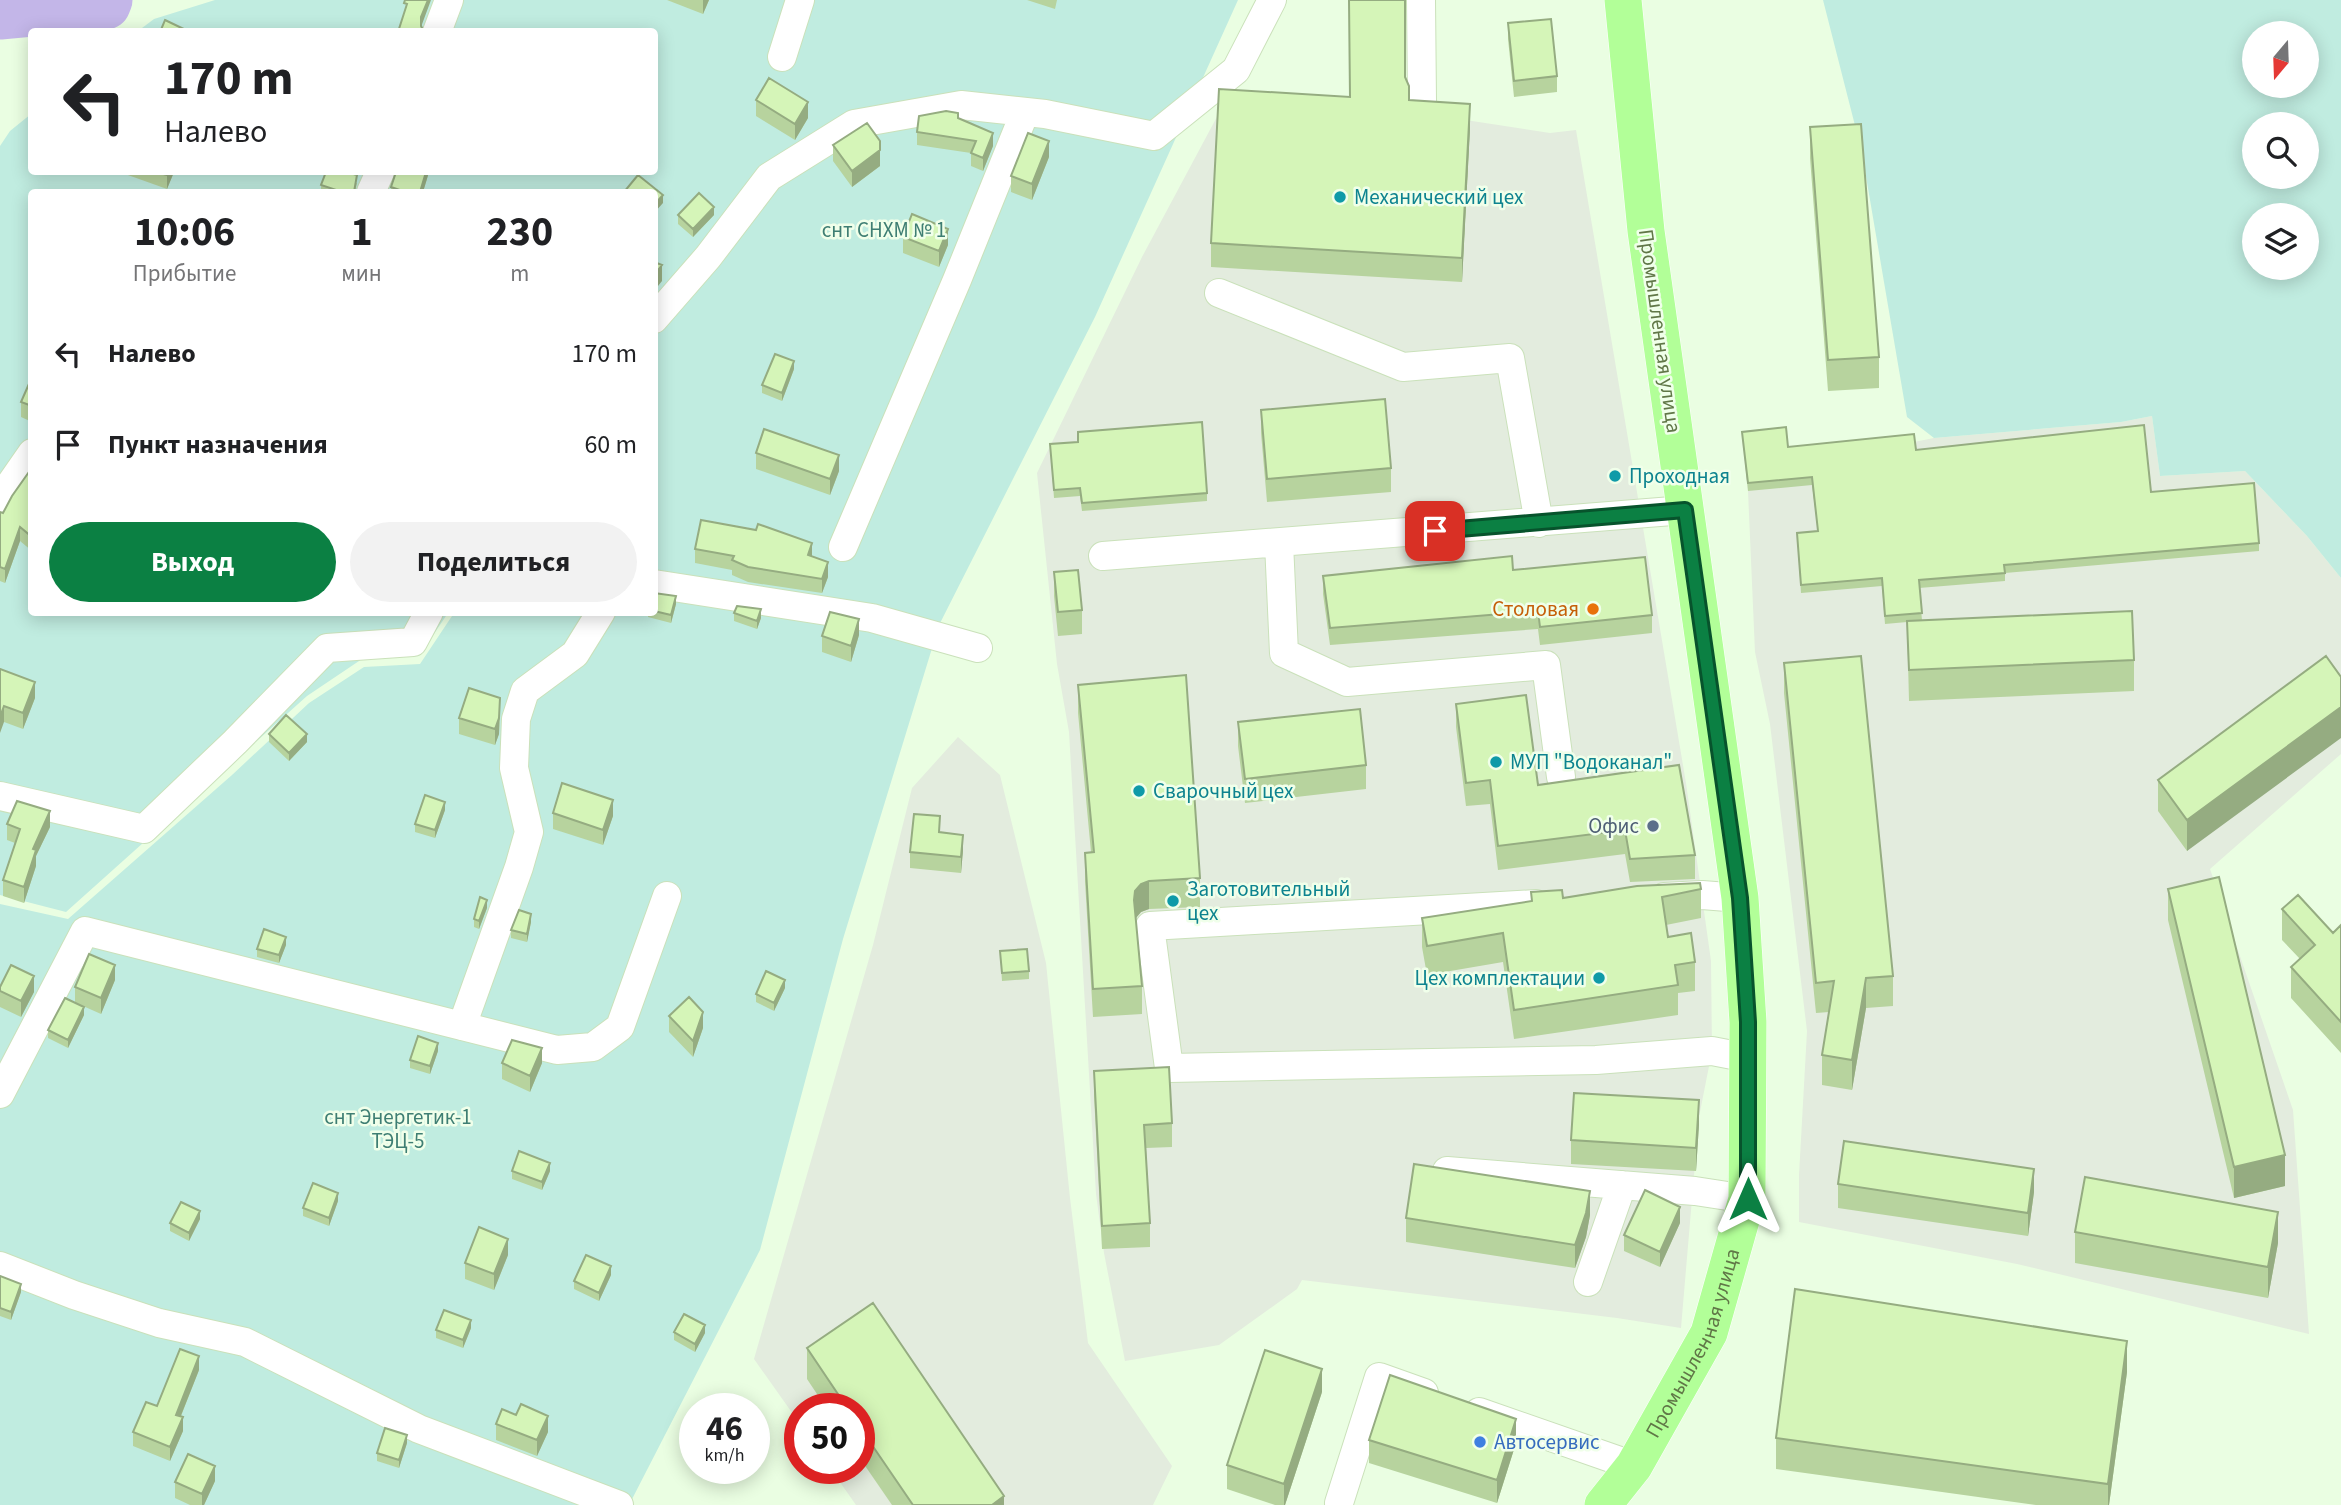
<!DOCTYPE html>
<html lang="ru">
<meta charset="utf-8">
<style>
:root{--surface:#fff;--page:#f2f2f2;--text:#202124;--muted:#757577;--accent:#0b8043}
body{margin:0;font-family:"Source Sans 3",sans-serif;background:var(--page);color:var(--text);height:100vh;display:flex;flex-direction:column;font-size:26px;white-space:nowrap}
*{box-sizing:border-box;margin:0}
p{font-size:23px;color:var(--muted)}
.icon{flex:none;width:38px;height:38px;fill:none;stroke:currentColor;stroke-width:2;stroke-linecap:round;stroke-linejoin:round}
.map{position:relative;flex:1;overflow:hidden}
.panel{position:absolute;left:28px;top:189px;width:630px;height:427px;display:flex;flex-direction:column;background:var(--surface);border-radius:7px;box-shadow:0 4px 18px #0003}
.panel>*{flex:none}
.banner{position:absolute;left:28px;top:28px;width:630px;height:147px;border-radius:7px;box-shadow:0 4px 18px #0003;background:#fff;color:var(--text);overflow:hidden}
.needle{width:46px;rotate:199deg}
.fabs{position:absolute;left:2242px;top:21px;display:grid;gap:14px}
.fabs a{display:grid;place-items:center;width:77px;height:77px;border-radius:50%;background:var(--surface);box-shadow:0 4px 18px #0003;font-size:35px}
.speed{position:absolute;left:679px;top:1393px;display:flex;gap:14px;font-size:35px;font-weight:700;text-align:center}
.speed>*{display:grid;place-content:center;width:91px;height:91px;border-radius:50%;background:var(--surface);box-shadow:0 4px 18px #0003;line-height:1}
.speed small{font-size:18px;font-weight:400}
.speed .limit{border:10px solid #d22;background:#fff;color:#111}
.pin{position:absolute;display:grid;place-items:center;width:60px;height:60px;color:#fff;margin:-30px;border-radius:14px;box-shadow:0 4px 10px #0006}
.me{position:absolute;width:77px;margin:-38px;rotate:0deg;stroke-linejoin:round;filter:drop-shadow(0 0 5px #0008)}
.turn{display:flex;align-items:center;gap:24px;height:147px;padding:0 21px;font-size:32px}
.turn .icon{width:91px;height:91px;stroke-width:2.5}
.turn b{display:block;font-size:49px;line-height:60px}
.eta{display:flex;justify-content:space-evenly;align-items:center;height:119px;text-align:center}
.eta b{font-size:42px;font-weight:700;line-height:49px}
.action{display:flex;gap:14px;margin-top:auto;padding:14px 21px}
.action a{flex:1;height:80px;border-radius:42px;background:var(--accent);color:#fff;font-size:28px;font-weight:700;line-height:80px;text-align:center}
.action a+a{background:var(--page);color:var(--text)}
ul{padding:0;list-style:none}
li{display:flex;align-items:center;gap:21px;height:91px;padding:0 21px}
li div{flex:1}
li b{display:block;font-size:26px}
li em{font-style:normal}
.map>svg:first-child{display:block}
.industrial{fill:#e3ecde}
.green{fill:#c0ece0;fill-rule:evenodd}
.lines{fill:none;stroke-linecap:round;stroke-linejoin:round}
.river{stroke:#c3b6e8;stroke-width:49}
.minor-casing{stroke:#cae1ba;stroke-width:30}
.major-casing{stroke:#fff;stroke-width:38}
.minor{stroke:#fff;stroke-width:28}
.major{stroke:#b2ff98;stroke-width:37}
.wall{fill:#b7d39e}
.shaded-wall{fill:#95ac81}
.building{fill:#d5f5b8;stroke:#95ac81;stroke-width:2}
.route-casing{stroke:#07532c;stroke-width:18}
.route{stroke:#0b8043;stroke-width:12}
.culture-dot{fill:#0f9aa8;stroke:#f0ffea;stroke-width:2.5}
.food-dot{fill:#e8710a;stroke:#f0ffea;stroke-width:2.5}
.service-dot{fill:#5c6f8a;stroke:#f0ffea;stroke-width:2.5}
.shop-dot{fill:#3f7fe0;stroke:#f0ffea;stroke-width:2.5}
.labels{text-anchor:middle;stroke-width:5;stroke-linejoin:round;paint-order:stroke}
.culture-label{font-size:21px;fill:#0d838f;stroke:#f0ffea;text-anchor:start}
.park-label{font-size:21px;fill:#3e7e73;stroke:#f0ffea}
.street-label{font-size:21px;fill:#607747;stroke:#f0ffea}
.food-label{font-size:21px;fill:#c56008;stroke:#f0ffea;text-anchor:end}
.service-label{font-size:21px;fill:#4e5e75;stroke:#f0ffea;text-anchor:end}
.shop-label{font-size:21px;fill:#366cbe;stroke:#f0ffea;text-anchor:start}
</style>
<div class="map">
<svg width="2341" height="1505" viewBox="0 0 2341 1505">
<rect width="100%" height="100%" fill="#eafee2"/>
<path class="industrial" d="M1219,113L1459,119L1550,133L1576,130L1686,783L1711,961L1712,1051L1699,1117L1681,1328L1617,1318L1302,1280L1297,1289L1219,1345L1125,1361L1104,1253L1096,1194L1069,732L1057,664L1037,473L1142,257Z
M2152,416L2160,476L2245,471L2307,536L2341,578V754L2210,869L2293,1110L2309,1334L2017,1264L1799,1222V1175L1807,1031L1770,724L1755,652L1748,491L1742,440L1786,435L1788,455L1914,442L1934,438L2121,422Z
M958,737L1000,775L1046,963L1070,1198L1088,1343L1172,1466L1153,1505H856L830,1468H859V1409H800V1424L754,1359L873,945L912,788Z"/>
<path class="green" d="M215,0H1238L1095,317L933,637V645L843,939L760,1250L629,1505H0V904L68,919L232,775L309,703L364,667L420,664L454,613L654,612V192H32V612L448,613L419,656L362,659L307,696L66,912L0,895V146L10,131L31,114L32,172H654V32L138,31L154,19Z
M1823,0H2341V578L2307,536L2245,471L2160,476L2152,416L2121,422L1934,438L1907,417L1862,153ZM2254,33H2306V86H2254ZM2254,124H2306V177H2254ZM2254,215H2306V268H2254Z"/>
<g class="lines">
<path class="river" d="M0,15L106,5L108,0"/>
<defs>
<path id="minor" d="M1421,0L1422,100
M437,32L449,0
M782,57L800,0
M371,192L380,172
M1219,293L1403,367L1510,358L1539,523
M654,319L708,257L769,177L854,124L961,105L1045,114L1154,136L1236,70L1272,0
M0,499L32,453
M1279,543L1284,653L1347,682L1546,665L1561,777
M843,547L957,280L1025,112
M1103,556L1685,510
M654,584L872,618L978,648
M0,796L144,829L235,742L327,648L413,642L429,612
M1664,897L1702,895L1740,898
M1536,904L1150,926L1169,1068L1596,1060L1712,1051L1748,1058
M462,1026L519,867L529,832L514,768L516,719L525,691L575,654L601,612
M0,1094L85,931L557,1050L593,1047L620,1027L667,896
M1447,1171L1695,1191L1747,1199
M0,1266L74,1295L159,1323L245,1342L419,1429L619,1505
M1588,1282L1622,1185
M1479,1412L1634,1466
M1339,1503L1379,1377L1424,1393"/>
<g id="major">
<path id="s1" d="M1603,1505L1634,1466L1709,1333L1747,1199L1748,1022L1740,898L1646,231L1623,0"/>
</g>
</defs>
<use href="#minor" class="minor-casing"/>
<use href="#major" class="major-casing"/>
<use href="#minor" class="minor"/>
<use href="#major" class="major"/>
</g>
<path class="wall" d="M667,0H709L703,14Z
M1027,0H1057L1055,9Z
M1508,23L1557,76V92L1514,97L1508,39Z
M1405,77L1409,100L1470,128L1462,282L1211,267V243L1350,97Z
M756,100L808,118L795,140L756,116Z
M958,119L993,146L983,171L971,166V153L917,145V132Z
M1810,127L1879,357V388L1828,391L1810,158Z
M833,145L880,166L852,187L833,161Z
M1049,157L1032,200L1011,192V176Z
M125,172H174L167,189L125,174Z
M396,172H429L423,192H391V187Z
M357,183L355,192H321V185Z
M678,215H714L693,237L678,224Z
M903,237L948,245L939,267L903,253Z
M794,369L782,401L762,393V385Z
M32,377V422L21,417V402Z
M1261,410L1391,468V492L1267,502L1261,433Z
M1078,432L1207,493V501L1082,511L1080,496L1054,498L1050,444L1078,442Z
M1742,432L1788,447L1916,450L2151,492L2259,543V551L2005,573V581L1919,588L1922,620L2134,660V691L1909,701L1907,622L1885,624L1882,586L1801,593L1797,533L1818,531L1812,485L1748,491Z
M756,453L839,471L830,495L756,469Z
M31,469L32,551L20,541L5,583L0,581V512L3,513Z
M695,549L812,556L828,577L822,593L748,582L732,575V570L695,563Z
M1513,570L1652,615V633L1540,645L1538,629L1330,645L1323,594V576Z
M1054,572L1082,610V634L1058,636L1054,596Z
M654,593L676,604L671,623L648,617V612H654Z
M734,613L761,618L757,629L734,621Z
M859,635L851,662L822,652V636Z
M2326,656L2187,851L2158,811V780Z
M1784,663L1893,976V1006L1866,1008L1852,1090L1822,1085V1055L1829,1012L1816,1013L1784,693Z
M0,669L35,698L23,729L4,722Z
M1078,685L1200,878V907L1149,909L1141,912L1135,919L1142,986V1014L1093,1017L1085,881V853L1091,852L1078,713Z
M1456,704L1538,785L1695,855V879L1630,882L1625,854L1498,870L1490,804L1466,806L1456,727Z
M500,714L499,734L495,745L459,734V718Z
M1238,722L1366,765V789L1245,803L1238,746Z
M269,734L307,742L289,761L269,742Z
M445,810L435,838L415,832V824Z
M553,813L613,816L603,845L553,829Z
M7,824L50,827L36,856V866L24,903L3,896V880L15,843L7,840Z
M940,832L963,850L961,873L910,868V852Z
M1701,889V918L1666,925L1668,937L1695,962V991L1678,993V1015L1514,1039L1503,962L1427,975L1422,947V918L1531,901V892L1563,898Z
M2168,889L2285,1186L2234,1198L2168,920Z
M487,908L479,929L474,927V919Z
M2282,909L2333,933L2341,925V1053L2291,998V967L2300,959L2282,940Z
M531,922L527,942L511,938V930Z
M286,945L279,963L257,957V949Z
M1000,951L1029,971V979L1002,981Z
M115,980L101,1014L83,1006L84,1015L68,1048L48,1038V1030L75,1003V987Z
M0,987L34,992L21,1017L0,1007Z
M785,988L774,1011L756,1002V994Z
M669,1016L703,1028L693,1057L669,1032Z
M438,1051L430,1074L410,1068V1060Z
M502,1063H542L530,1092L502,1079Z
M1094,1071L1172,1123V1147L1146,1148L1150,1223V1247L1102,1249L1094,1095Z
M1699,1124L1696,1171L1571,1164V1140Z
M512,1171H550L542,1190L512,1179Z
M1838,1184L2034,1192L2028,1236L1838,1208Z
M338,1201L329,1226L303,1216V1208Z
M1590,1215L1586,1237L1575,1268L1406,1242V1218Z
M200,1219L189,1241L170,1231V1223Z
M1680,1223L1660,1267L1624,1251V1235Z
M2075,1232L2278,1243L2268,1298L2075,1263Z
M508,1255L494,1290L465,1279V1263Z
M611,1275L599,1301L574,1289V1281Z
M0,1276L21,1292L11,1320L0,1316Z
M471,1328L463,1348L436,1338V1330Z
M674,1332L705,1333L695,1352L674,1340Z
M807,1348L1004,1505H892L859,1457V1409H827L807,1379Z
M199,1370L181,1416L183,1431L170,1461L133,1446V1432L157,1406Z
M2127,1372L2109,1505H2036L1776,1469V1438Z
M1322,1392L1285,1505H1275L1227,1489V1465Z
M496,1424L548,1432L537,1456L496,1440Z
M1369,1440L1516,1443L1497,1503L1369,1463Z
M407,1443L399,1468L377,1461V1453Z
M215,1481L204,1505H190L175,1498V1482Z"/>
<path class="shaded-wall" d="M428,0H431L421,27V17Z
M703,0H709L703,14Z
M808,102V118L795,140V124Z
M1470,104V128L1462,282V258Z
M993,133V146L983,171V158Z
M1049,141V157L1032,200V184Z
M880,150V166L852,187V171Z
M168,172H174L167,189V175Z
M426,172H429L423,192H420Z
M663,195V203L654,213V205Z
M714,207V215L693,237V229Z
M948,229V245L939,267V251Z
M662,265V281L654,291V275Z
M794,361V369L782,401V393Z
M839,455V471L830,495V479Z
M20,527V541L5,583V569Z
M812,543V558L808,555Z
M828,562V577L822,593V579Z
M676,596V604L671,623V615Z
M761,609V618L757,629V621Z
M859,619V635L851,662V646Z
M35,682V698L23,729V713Z
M500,698L499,734L495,745V729Z
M4,706V722L0,733V717Z
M2341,707V738L2187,851V820Z
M307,734V742L289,761V753Z
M613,800V816L603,845V830Z
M445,802V810L435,838V830Z
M50,811V827L36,856V866L24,903V887L33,849Z
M963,835V850L961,873V857Z
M1149,881V909L1141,912L1135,919L1134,900L1135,891L1141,884Z
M487,900V908L479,929V921Z
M531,914V922L527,942V934Z
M286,937V945L279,963V955Z
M115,965V980L101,1014V998Z
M34,976V992L21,1017V1001Z
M1866,978V1008L1852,1090V1060Z
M785,980V988L774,1011V1003Z
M84,1007V1015L68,1048V1040Z
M703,1012V1028L693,1057V1041Z
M438,1043V1051L430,1074V1066Z
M542,1048V1063L530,1092V1076Z
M1699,1100V1124L1696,1171V1148Z
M2285,1155V1186L2234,1198V1167Z
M550,1163V1171L542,1190V1182Z
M2034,1169V1192L2028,1236V1213Z
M1590,1191V1215L1586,1237L1575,1268V1245Z
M338,1193V1201L329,1226V1218Z
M1680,1207V1223L1660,1267V1252Z
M200,1211V1219L189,1241V1233Z
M2278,1212V1243L2268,1298V1267Z
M508,1239V1255L494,1290V1274Z
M611,1266V1275L599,1301V1293Z
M21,1284V1292L11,1320V1312Z
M471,1320V1328L463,1348V1340Z
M705,1325V1333L695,1352V1344Z
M2127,1341V1372L2109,1505H2108V1484Z
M199,1356V1370L176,1428V1415Z
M1322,1369V1392L1285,1505H1284V1484Z
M548,1416V1432L537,1456V1440Z
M183,1417V1431L170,1461V1447Z
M1516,1419V1443L1497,1503V1480Z
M407,1435V1443L399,1468V1460Z
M215,1466V1481L204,1505H202V1494Z
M1004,1496V1505H992Z"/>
<path class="building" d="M405,0H428L421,17V26L424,32H398L407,4L404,3Z
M1349,0H1405V77L1409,86V100L1470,104L1462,258L1211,243L1219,89L1350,97Z
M1551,19L1557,76L1514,81L1508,23Z
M165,20L190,32H160Z
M769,78L808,102L795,124L756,100Z
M946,111L958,113V118L993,133L983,158L971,153L976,141L917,132L919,116Z
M867,123L880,141V150L852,171L833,145Z
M1861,124L1879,357L1828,360L1810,127Z
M1028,133L1049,141L1032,184L1011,176Z
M156,172H168L167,175Z
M326,172H346L357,175L354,192H342L321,185Z
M396,172H426L420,192H399L400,190L391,187Z
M638,175L663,195L654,205V192H624Z
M699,193L714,207L693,229L678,215Z
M912,214L948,229L939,251L903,237Z
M654,262L662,265L654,275Z
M775,354L794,361L782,393L762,385Z
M32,377V406L21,402Z
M1385,399L1391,468L1267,479L1261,410Z
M1202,422L1207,493L1082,503L1080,488L1054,490L1050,444L1078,442V432Z
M2144,425L2151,492L2254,483L2259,543L2004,565L2005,573L1919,580L1922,613L1885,616L1882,578L1801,585L1797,533L1818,531L1812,477L1748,483L1742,432L1786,427L1788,447L1914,434L1916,450Z
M764,429L839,455L830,479L756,453Z
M31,469L32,537L20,527L5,569L0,567V512L3,513L12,496Z
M701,520L756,530L758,524L812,543L808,555L828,562L822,579L748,567L732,560L734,556L695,549Z
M1512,556L1513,570L1645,557L1652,615L1540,627L1538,611L1330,628L1323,576Z
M1078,570L1082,610L1058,612L1054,572Z
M654,593L676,596L671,615L654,611Z
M737,606L761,609L757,621L734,613Z
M2132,611L2134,660L1909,670L1907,621Z
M830,612L859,619L851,646L822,636Z
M1861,656L1893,976L1866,978L1852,1060L1822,1055L1834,981L1816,983L1784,663Z
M2326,656L2341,677V707L2187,820L2158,780Z
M0,669L35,682L23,713L4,706L0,717Z
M1186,675L1200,878L1149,881L1141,884L1135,891L1134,900L1142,986L1093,989L1085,853L1094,852L1078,685Z
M469,688L500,698L499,718L495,729L459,718Z
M1526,695L1538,785L1679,765L1695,855L1630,859L1625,830L1498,846L1490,780L1466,783L1456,704Z
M1360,709L1366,765L1245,779L1238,722Z
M286,715L307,734L289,753L269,734Z
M562,783L613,800L603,830L553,813Z
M425,795L445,802L435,830L415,824Z
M17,801L50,811L33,849L36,850L24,887L3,880L20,829L7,824Z
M914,814L940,816L939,832L963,835L961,857L910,852Z
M2219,877L2285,1155L2234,1167L2168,889Z
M1700,883L1701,889L1662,897L1668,937L1691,933L1695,962L1675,965L1678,985L1514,1010L1503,933L1427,946L1422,918L1532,901L1531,892L1562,890L1563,898L1637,886Z
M2298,895L2333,933L2341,925V1022L2291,967L2315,945L2282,909Z
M480,897L487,900L479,921L474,919Z
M519,910L531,914L527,934L511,930Z
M264,929L286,937L279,955L257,949Z
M1027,949L1029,971L1002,973L1000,951Z
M89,954L115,965L101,998L75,987Z
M11,965L34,976L21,1001L0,991V987Z
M766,971L785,980L774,1003L756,994Z
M689,997L703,1012L693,1041L669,1016Z
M65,998L84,1007L68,1040L48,1030Z
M418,1036L438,1043L430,1066L410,1060Z
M512,1040L542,1048L530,1076L502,1063Z
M1169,1067L1172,1123L1144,1125L1150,1223L1102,1226L1094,1071Z
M1574,1093L1699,1100L1696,1148L1571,1140Z
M1844,1141L2034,1169L2028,1213L1838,1184Z
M519,1151L550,1163L542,1182L512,1171Z
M1414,1164L1590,1191L1586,1213L1575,1245L1406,1218Z
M2085,1177L2278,1212L2268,1267L2075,1232Z
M313,1183L338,1193L329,1218L303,1208Z
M1645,1190L1680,1207L1660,1252L1624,1235Z
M181,1202L200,1211L189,1233L170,1223Z
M479,1227L508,1239L494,1274L465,1263Z
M586,1255L611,1266L599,1293L574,1281Z
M0,1276L21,1284L11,1312L0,1308Z
M1795,1289L2127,1341L2108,1484L1776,1438Z
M873,1303L1004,1496L992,1505H913L859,1426V1409H848L807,1348Z
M444,1310L471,1320L463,1340L436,1330Z
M684,1314L705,1325L695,1344L674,1332Z
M180,1349L199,1356L176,1415L183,1417L170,1447L133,1432L146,1402L157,1406Z
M1265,1350L1322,1369L1284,1484L1227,1465Z
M1390,1375L1516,1419L1497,1480L1369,1440Z
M521,1404L548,1416L537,1440L496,1424L502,1409L516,1415Z
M385,1428L407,1435L399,1460L377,1453Z
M188,1454L215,1466L202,1494L175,1482Z"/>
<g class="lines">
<defs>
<path id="route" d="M1435,531L1685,510L1740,898L1748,1022V1199"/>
</defs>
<use href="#route" class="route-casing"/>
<use href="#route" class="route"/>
</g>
<g class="culture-dot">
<circle cx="1340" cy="197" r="7"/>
<circle cx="1615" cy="476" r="7"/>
<circle cx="1496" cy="762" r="7"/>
<circle cx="1139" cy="791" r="7"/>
<circle cx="1173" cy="901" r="7"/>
<circle cx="1599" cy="978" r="7"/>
</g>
<circle class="food-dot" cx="1593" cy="609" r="7"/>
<circle class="service-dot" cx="1653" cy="826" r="7"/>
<circle class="shop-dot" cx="1480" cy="1442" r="7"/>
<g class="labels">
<g class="culture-label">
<text x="1354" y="204">Механический цех</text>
<text x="1629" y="483">Проходная</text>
<text x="1510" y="769">МУП "Водоканал"</text>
<text x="1153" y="798">Сварочный цех</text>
<text x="1187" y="896">Заготовительный<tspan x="1187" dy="24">цех</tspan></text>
<text x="1585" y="985" text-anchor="end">Цех комплектации</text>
</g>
<g class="park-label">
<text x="884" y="237">снт СНХМ № 1</text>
<text x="398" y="1124">снт Энергетик-1<tspan x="398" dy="24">ТЭЦ-5</tspan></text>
</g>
<g class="street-label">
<text transform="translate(1660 331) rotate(82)" y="7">Промышленная улица</text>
<text dy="7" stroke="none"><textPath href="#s1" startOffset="187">Промышленная улица</textPath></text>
</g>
<g class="food-label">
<text x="1579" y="616">Столовая</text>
</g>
<g class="service-label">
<text x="1639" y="833">Офис</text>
</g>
<g class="shop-label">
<text x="1494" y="1449">Автосервис</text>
</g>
</g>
</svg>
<div class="fabs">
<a><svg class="needle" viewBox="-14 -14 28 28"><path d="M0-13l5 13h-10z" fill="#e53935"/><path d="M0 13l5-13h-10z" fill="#757577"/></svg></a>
<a><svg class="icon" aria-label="search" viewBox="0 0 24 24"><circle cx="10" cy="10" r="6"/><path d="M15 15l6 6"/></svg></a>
<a><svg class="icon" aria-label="layers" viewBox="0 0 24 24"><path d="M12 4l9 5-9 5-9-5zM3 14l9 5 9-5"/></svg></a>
</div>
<div class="speed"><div>46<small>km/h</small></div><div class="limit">50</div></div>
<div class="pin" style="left:1435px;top:531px;background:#d93025"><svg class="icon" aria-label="arrive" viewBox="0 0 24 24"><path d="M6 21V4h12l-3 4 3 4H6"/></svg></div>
<svg class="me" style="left:1748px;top:1199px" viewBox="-20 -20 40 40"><path d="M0-17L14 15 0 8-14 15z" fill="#0b8043" stroke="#fff" stroke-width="4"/></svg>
<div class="banner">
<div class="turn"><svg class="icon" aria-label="left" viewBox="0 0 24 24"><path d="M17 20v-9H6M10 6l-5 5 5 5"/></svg><div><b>170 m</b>Налево</div></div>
</div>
<section class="panel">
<div class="eta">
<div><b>10:06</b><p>Прибытие</p></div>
<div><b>1</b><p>мин</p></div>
<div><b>230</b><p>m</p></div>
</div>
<ul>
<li><svg class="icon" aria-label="left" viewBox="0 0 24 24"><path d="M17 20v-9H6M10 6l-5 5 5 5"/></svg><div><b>Налево</b></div><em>170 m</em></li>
<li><svg class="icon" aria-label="arrive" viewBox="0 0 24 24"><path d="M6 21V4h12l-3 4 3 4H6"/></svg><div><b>Пункт назначения</b></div><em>60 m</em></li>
</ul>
<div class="action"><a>Выход</a><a>Поделиться</a></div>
</section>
</div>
